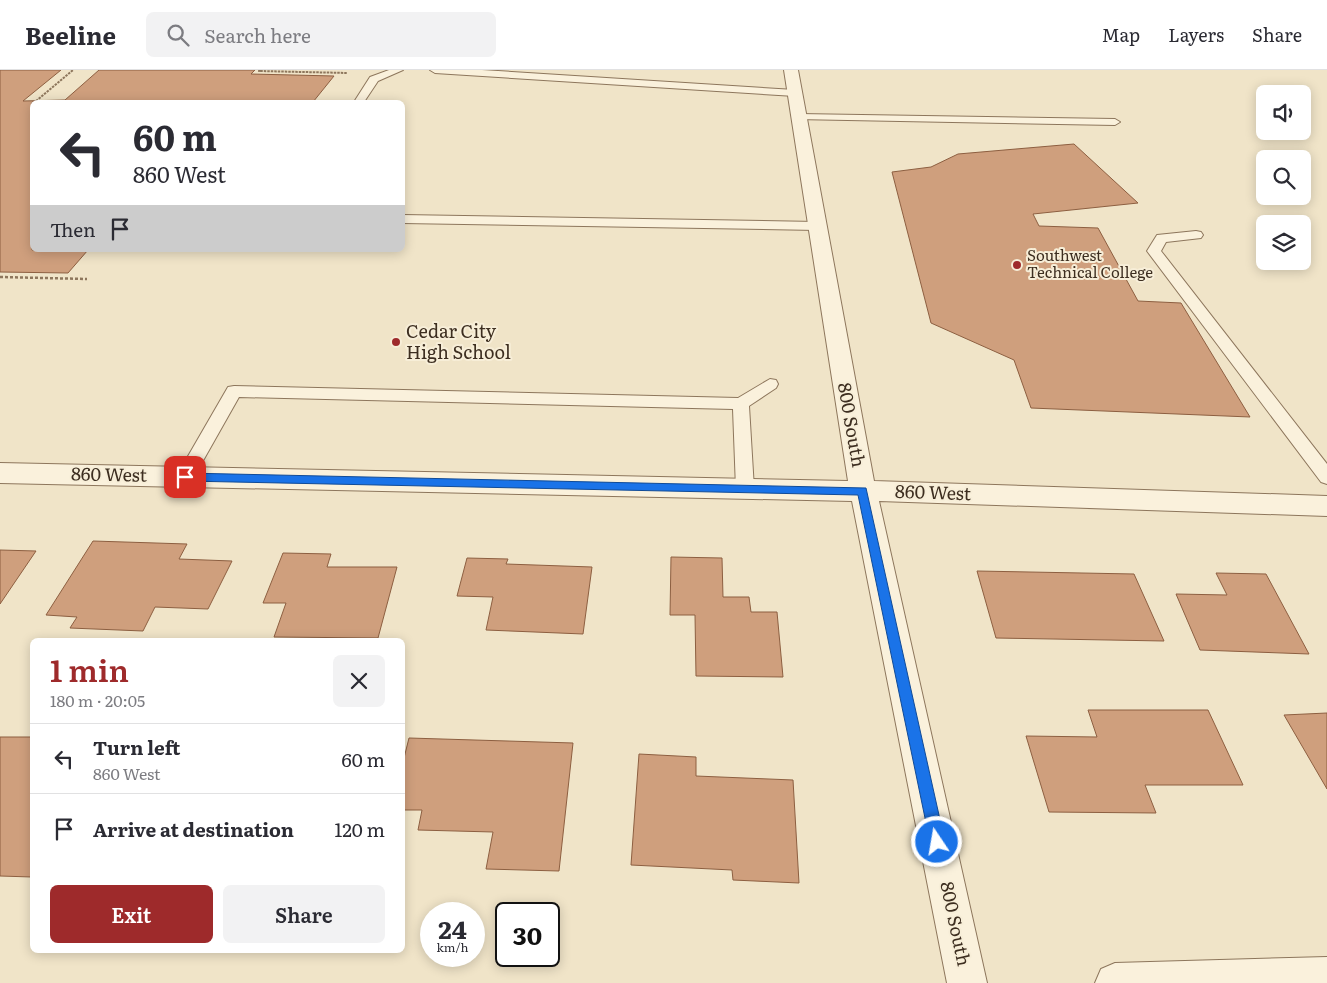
<!DOCTYPE html>
<meta charset="utf-8">
<style>
:root{--surface:#fff;--page:#f2f2f3;--text:#2b2b33;--muted:#7c7c81;--line:#e1e1e2;--accent:#9e2a2b}
body{margin:0;font-family:Literata,serif;background:var(--page);color:var(--text);height:100vh;display:flex;flex-direction:column;font-size:19px;white-space:nowrap}
*{box-sizing:border-box;margin:0}
p{font-size:16px;color:var(--muted)}
.icon{flex:none;width:28px;height:28px;fill:none;stroke:currentColor;stroke-width:2;stroke-linecap:round;stroke-linejoin:round}
.map{position:relative;flex:1;overflow:hidden}
.panel{position:absolute;left:30px;top:568px;width:375px;height:315px;display:flex;flex-direction:column;background:var(--surface);border-radius:8px;box-shadow:0 2px 12px #0003}
.panel>*{flex:none}
.banner{position:absolute;left:30px;top:30px;width:375px;height:152px;border-radius:8px;box-shadow:0 2px 12px #0003;background:#fff;color:var(--text);overflow:hidden}
.controls{position:absolute;left:1256px;top:15px;display:grid;gap:10px}
.controls a{display:grid;place-items:center;width:55px;height:55px;border-radius:8px;background:var(--surface);box-shadow:0 2px 12px #0003;font-size:25px}
.speed{position:absolute;left:420px;top:832px;display:flex;gap:10px;font-size:25px;font-weight:700;text-align:center}
.speed>*{display:grid;place-content:center;width:65px;height:65px;border-radius:50%;background:var(--surface);box-shadow:0 2px 12px #0003;line-height:1}
.speed small{font-size:12px;font-weight:400}
.speed .limit{border:2px solid #111;border-radius:8px;background:#fff;color:#111}
.pin{position:absolute;display:grid;place-items:center;width:42px;height:42px;color:#fff;margin:-21px;border-radius:10px;box-shadow:0 2px 8px #0006}
.me{position:absolute;width:55px;margin:-28px;rotate:348deg;stroke-linejoin:round;filter:drop-shadow(0 0 4px #0008)}
.turn{display:flex;align-items:center;gap:18px;height:105px;padding:0 20px;font-size:22px}
.turn .icon{width:65px;height:65px;stroke-width:2.5}
.turn b{display:block;font-size:35px;line-height:42px}
.then{display:flex;align-items:center;height:48px;padding:0 20px;background:#0003;gap:10px;font-size:19px}
.round{display:grid;place-items:center;flex:none;width:52px;height:52px;border-radius:8px;background:var(--page)}
.headline{display:flex;align-items:center;justify-content:space-between;height:85px;padding:0 20px}
h1{font-size:30px;font-weight:600;line-height:38px;color:var(--accent)}
.button{display:flex;gap:10px;margin-top:auto;padding:10px 20px}
.button a{flex:1;height:58px;border-radius:8px;background:var(--accent);color:#fff;font-size:20px;font-weight:600;line-height:58px;text-align:center}
.button a+a{background:var(--page);color:var(--text)}
ul{padding:0;list-style:none}
li{display:flex;align-items:center;gap:15px;height:70px;padding:0 20px;border-top:1px solid var(--line)}
li div{flex:1}
li b{display:block;font-size:19px}
li em{font-style:normal}
header{display:flex;align-items:center;gap:30px;box-sizing:border-box;height:70px;padding:0 25px;background:var(--surface);border-bottom:1px solid var(--line)}
header strong{font-size:24px}
nav{display:flex;gap:28px;margin-inline-start:auto;font-size:18px}
.search{width:350px;height:45px;background:var(--page);display:flex;align-items:center;gap:12px;box-sizing:border-box;padding:0 18px;border-radius:8px;color:var(--muted);font-size:19px}
.map>svg:first-child{display:block}
.building{fill:#cf9f7d;stroke:#8d5f41}
.lines{fill:none;stroke-linecap:round;stroke-linejoin:round}
.lane-casing{stroke:#8d765c;stroke-width:2}
.street-casing{stroke:#8d765c;stroke-width:2}
.path-far1{stroke:#8d765c;stroke-width:2;stroke-dasharray:2.5 1;stroke-linecap:butt}
.path{stroke:#8d765c;stroke-width:2.5;stroke-dasharray:3 2;stroke-linecap:butt}
.lane{fill:#faf1dc;fill-rule:evenodd}
.street{fill:#faf1dc;fill-rule:evenodd}
.route{fill:#1a73e8;stroke:#114b97}
.poi-dot{fill:#9e2a2b;stroke:#f7eed8;stroke-width:2}
.labels{text-anchor:middle;stroke-width:4;stroke-linejoin:round;paint-order:stroke}
.far-poi-label{font-size:15px;fill:#3d2e20;stroke:#f7eed8;text-anchor:start}
.poi-label{font-size:18px;fill:#3d2e20;stroke:#f7eed8;text-anchor:start}
.street-label{font-size:18px;fill:#3d2e20;stroke:#f7eed8}
</style>
<header>
<strong>Beeline</strong>
<div class="search"><svg class="icon" aria-label="search" viewBox="0 0 24 24"><circle cx="10" cy="10" r="6"/><path d="M15 15l6 6"/></svg>Search here</div>
<nav><a>Map</a><a>Layers</a><a>Share</a></nav>
</header>
<div class="map">
<svg width="1327" height="913" viewBox="0 0 1327 913">
<rect width="100%" height="100%" fill="#f0e4c8"/>
<path class="building" d="M0,0H61L23,31L65,30L99,0H255L251,4L334,6L313,32H32V180H88L68,203L0,202Z
M1074,74L1138,133L1033,144L1039,156L1098,158L1138,231L1181,233L1250,347L1031,338L1014,290L931,253L892,102L931,97L958,84Z
M93,471L187,474L179,489L232,491L208,539L155,537L143,561L70,558L77,547L46,545Z
M0,480L36,481L0,534Z
M283,483L331,484L327,497H397L378,568L274,567L286,533H263Z
M671,487L722,488L723,527H749L751,542H777L783,607L696,606L695,545H670Z
M467,488L508,489L506,494L592,497L583,564L486,560L493,527L457,526Z
M977,501L1134,504L1164,571L996,568Z
M1216,503L1266,504L1309,584L1200,580L1176,524L1227,525Z
M1088,640H1208L1243,715H1145L1156,743L1049,742L1026,666L1097,667Z
M1327,643V719L1284,645Z
M0,667H32V807L0,806Z
M409,668L573,673L559,801L486,799L493,762L418,760L422,740H402V696Z
M639,684L696,687V706L793,710L799,813L733,810L732,800L631,795Z"/>
<g class="lines">
<defs>
<path id="lane" d="M389,0H403L378,11L364,32H354L370,7Z
M430,0H482L795,20L800,23L795,26L435,3Z
M799,44L1115,49L1120,52L1115,55L795,49L794,47Z
M402,145L817,152L823,156L817,160L402,153Z
M1196,161L1201,162L1203,165L1201,168L1166,172L1161,181L1327,394V414L1321,412L1147,181L1157,165Z
M770,309L776,310L778,314L776,318L749,336L754,419L751,424L745,426L739,424L736,419L733,339L239,327L191,412L185,414L179,412L176,407L228,317L234,316L738,328Z"/>
<path id="street" d="M784,0H798L874,411L1327,426V446L879,431L987,913H947L852,431L0,413V393L848,411Z
M1327,887V913H1095L1101,899L1115,893Z"/>
</defs>
<use href="#lane" class="lane-casing"/>
<use href="#street" class="street-casing"/>
<path class="path-far1" d="M261,0L259,1L347,3
M36,31L73,0"/>
<path class="path" d="M0,207L87,209"/>
<use href="#lane" class="lane"/>
<use href="#street" class="street"/>
</g>
<path class="route" d="M185,403L866,418L945,772L943,778L937,780L932,778L930,772L858,425L185,411L180,407Z"/>
<g class="poi-dot">
<circle cx="1017" cy="195" r="5"/>
<circle cx="396" cy="272" r="5"/>
</g>
<g class="labels">
<g class="far-poi-label">
<text x="1027" y="191">Southwest<tspan x="1027" dy="17">Technical College</tspan></text>
</g>
<g class="poi-label">
<text x="406" y="268">Cedar City<tspan x="406" dy="21">High School</tspan></text>
</g>
<g class="street-label">
<text transform="translate(851 355) rotate(80)" y="6">800 South</text>
<text transform="translate(109 405) rotate(1)" y="6">860 West</text>
<text transform="translate(933 423) rotate(2)" y="6">860 West</text>
<text transform="translate(955 854) rotate(78)" y="6">800 South</text>
</g>
</g>
</svg>
<div class="controls">
<a><svg class="icon" aria-label="sound" viewBox="0 0 24 24"><path d="M4 9h4l5-4v14l-5-4H4zM17 9q2 3 0 6"/></svg></a>
<a><svg class="icon" aria-label="search" viewBox="0 0 24 24"><circle cx="10" cy="10" r="6"/><path d="M15 15l6 6"/></svg></a>
<a><svg class="icon" aria-label="layers" viewBox="0 0 24 24"><path d="M12 4l9 5-9 5-9-5zM3 14l9 5 9-5"/></svg></a>
</div>
<div class="speed"><div>24<small>km/h</small></div><div class="limit">30</div></div>
<div class="pin" style="left:185px;top:407px;background:#d93025"><svg class="icon" aria-label="arrive" viewBox="0 0 24 24"><path d="M6 21V4h12l-3 4 3 4H6"/></svg></div>
<svg class="me" style="left:937px;top:772px" viewBox="-20 -20 40 40"><circle r="17" fill="#1a73e8" stroke="#fff" stroke-width="3"/><path d="M0-11L8 9 0 5-8 9z" fill="#fff"/></svg>
<div class="banner">
<div class="turn"><svg class="icon" aria-label="left" viewBox="0 0 24 24"><path d="M17 20v-9H6M10 6l-5 5 5 5"/></svg><div><b>60 m</b>860 West</div></div>
<div class="then">Then<svg class="icon" aria-label="arrive" viewBox="0 0 24 24"><path d="M6 21V4h12l-3 4 3 4H6"/></svg></div>
</div>
<section class="panel">
<div class="headline"><div><h1>1 min</h1><p>180 m · 20:05</p></div><a class="round"><svg class="icon" aria-label="close" viewBox="0 0 24 24"><path d="M6 6l12 12M18 6L6 18"/></svg></a></div>
<ul>
<li><svg class="icon" aria-label="left" viewBox="0 0 24 24"><path d="M17 20v-9H6M10 6l-5 5 5 5"/></svg><div><b>Turn left</b><p>860 West</p></div><em>60 m</em></li>
<li><svg class="icon" aria-label="arrive" viewBox="0 0 24 24"><path d="M6 21V4h12l-3 4 3 4H6"/></svg><div><b>Arrive at destination</b></div><em>120 m</em></li>
</ul>
<div class="button"><a>Exit</a><a>Share</a></div>
</section>
</div>
